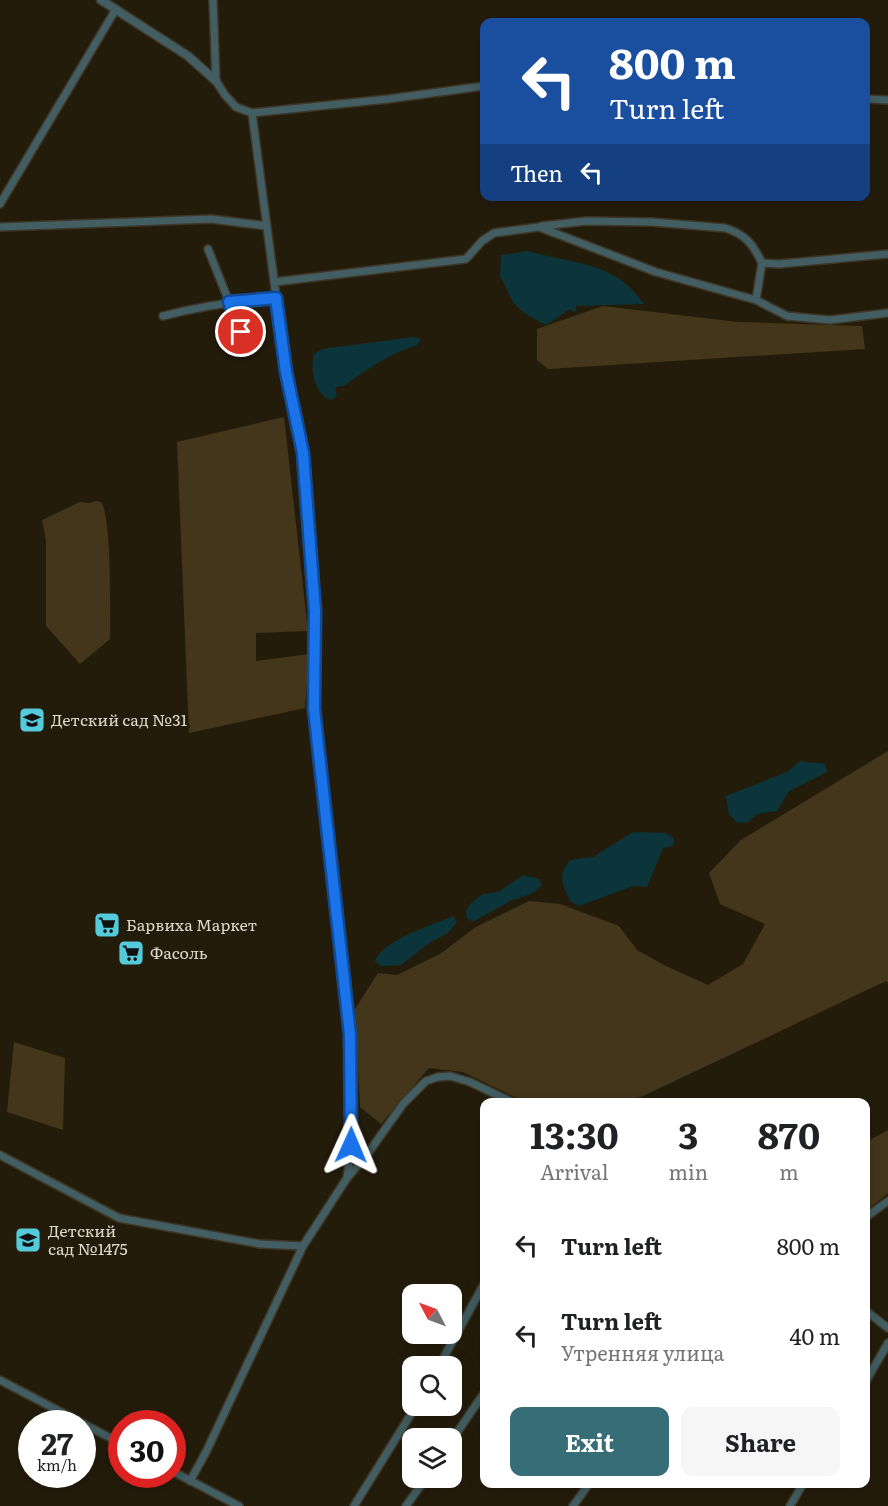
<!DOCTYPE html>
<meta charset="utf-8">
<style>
:root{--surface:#fff;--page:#f6f6f6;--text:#202124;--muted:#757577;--accent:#376d76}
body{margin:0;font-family:Literata,serif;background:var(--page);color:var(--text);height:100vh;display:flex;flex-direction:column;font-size:22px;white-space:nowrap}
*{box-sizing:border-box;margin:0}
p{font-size:20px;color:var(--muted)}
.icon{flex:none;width:33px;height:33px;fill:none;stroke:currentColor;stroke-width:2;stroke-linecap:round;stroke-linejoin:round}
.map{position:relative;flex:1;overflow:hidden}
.drawer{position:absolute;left:480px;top:1098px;width:390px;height:390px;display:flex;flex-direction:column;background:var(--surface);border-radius:12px;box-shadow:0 3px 15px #0003}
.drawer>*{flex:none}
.hud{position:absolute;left:480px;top:18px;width:390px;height:183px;border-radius:12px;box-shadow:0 3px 15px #0003;background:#1a4fa0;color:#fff;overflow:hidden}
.needle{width:39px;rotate:311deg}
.buttons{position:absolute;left:402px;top:1284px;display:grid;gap:12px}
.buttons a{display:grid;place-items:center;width:60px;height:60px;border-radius:12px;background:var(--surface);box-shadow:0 3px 15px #0003;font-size:30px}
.speed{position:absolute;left:18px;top:1410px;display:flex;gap:12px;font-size:30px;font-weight:700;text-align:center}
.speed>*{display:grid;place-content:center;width:78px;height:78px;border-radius:50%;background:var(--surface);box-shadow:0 3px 15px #0003;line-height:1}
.speed small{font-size:15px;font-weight:400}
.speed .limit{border:9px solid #d22;background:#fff;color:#111}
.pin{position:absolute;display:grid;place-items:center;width:51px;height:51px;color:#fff;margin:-26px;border:3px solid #fff;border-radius:50%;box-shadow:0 2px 6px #0007}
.me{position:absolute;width:66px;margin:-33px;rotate:1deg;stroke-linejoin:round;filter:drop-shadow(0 0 4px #0008)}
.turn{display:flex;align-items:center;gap:21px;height:126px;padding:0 30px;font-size:27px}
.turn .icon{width:78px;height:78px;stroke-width:2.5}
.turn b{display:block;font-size:42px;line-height:51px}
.then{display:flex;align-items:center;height:57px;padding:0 30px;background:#0003;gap:12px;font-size:22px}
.eta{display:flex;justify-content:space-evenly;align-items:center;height:102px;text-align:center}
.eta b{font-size:36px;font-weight:700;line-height:42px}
.button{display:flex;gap:12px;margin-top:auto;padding:12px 30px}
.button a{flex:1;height:69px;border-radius:12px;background:var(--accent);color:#fff;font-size:24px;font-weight:700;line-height:69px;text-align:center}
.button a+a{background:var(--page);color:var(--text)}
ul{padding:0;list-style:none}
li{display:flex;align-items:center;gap:18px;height:90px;padding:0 30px}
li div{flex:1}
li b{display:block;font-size:22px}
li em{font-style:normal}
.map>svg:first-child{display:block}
.green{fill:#44361b}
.water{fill:#0b353a}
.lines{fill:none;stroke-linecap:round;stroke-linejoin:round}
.minor-casing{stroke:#3e3626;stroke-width:10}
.tertiary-casing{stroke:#3e3626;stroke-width:11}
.minor{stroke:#425e62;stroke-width:7}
.tertiary{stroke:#425e62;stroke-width:8}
.route-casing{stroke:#114b97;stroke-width:15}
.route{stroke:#1a73e8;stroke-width:10}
.labels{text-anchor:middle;stroke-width:6;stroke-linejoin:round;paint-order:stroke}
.poi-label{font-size:16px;fill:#ded9ce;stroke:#241c0b;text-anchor:start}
</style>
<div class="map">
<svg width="888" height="1506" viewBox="0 0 888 1506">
<rect width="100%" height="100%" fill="#241c0b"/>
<path class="green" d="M603,306L738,322L862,326L865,349L548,369L537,360V329Z
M284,417L308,631L256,633V661L309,654L305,708L189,733L177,442Z
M96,501L101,502C112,516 110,616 110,639L80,664L46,626V540L42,520L80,502L89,503Z
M888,751V983L886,981L641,1097L624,1100L622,1102H525L463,1072L429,1068L381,1124L360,1107L355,1009L378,973L397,975L440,954L476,927L529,901L560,904L619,926L637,950L666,966L708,985L743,964L765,924L720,904L709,873L741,840Z
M14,1042L65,1058L63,1130L7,1112Z
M888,1130V1193L866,1211V1142Z"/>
<path class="water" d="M528,251C573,265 614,260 644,304L576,306L577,311L574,312L570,309L546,325C533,318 519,312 511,299C507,291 506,284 500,277L501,255Z
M413,337L421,339L417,345C389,354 367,369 344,386H340L335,388L337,396L331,400C314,394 310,369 314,354L322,349Z
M800,761L825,764L827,772L789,791L777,811L757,814L748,822L737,823L729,814L726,796L787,772Z
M633,832L666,833L674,839L673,846L663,848L647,887L633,886L579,906L570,901C563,884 557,876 570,860L593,857Z
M524,875L539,879L542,885L531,894L510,901L473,922L467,918L466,911L470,904L483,894L498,892Z
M453,916L457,922L448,933L429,943L401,965L380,966L375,961C383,940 432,925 453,916Z"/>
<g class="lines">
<defs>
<path id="minor" d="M213,0L216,81L225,95L236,107L252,113L388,99L484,86
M866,99L888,100
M252,113L286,372L303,453L315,611L314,709L350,1035L351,1145L347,1178
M0,204L116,9
M542,226L586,221L652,222L725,228C745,234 753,244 762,263L779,264L888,254
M0,227L211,219L267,226
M208,249L241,332
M274,282L466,259L482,241L494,233L539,227L656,272L756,300L787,316L830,320L888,313
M756,300L762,263
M163,316C201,306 237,301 276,298
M0,1155L119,1218L260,1244L303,1246
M866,1217L888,1201
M866,1311L888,1328
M439,1366L484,1284
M0,1380L122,1444
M866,1381L888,1343
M452,1440L484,1393
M172,1471L239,1506
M190,1481L206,1452L303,1246L347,1178L366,1156L403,1104L426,1081L438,1077L450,1076L470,1082L512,1102
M354,1506L416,1406
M406,1506L426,1478
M573,1506L589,1484
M790,1506L803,1484"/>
<path id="tertiary" d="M101,0L188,56L216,81"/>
</defs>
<use href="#minor" class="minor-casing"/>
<use href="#tertiary" class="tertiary-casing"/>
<use href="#minor" class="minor"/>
<use href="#tertiary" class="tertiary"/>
</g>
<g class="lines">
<defs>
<path id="route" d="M241,332L229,302L276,298L286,372L303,453L315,611L314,709L350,1035L351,1145"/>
</defs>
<use href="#route" class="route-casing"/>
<use href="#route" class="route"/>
</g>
<defs>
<symbol id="school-square" viewBox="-11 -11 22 22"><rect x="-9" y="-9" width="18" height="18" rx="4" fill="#53cbda" stroke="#241c0b"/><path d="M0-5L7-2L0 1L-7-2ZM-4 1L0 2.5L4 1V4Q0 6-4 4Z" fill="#111"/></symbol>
<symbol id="supermarket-square" viewBox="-11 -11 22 22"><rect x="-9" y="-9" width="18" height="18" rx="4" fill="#53cbda" stroke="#241c0b"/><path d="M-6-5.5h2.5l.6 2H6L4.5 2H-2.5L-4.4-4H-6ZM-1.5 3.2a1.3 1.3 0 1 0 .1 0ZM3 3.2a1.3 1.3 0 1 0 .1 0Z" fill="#111"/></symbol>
</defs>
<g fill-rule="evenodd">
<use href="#school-square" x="17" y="705" width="30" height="30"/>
<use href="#supermarket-square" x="92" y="910" width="30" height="30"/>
<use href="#supermarket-square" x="116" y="938" width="30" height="30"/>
<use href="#school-square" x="13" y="1225" width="30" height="30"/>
</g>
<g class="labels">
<g class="poi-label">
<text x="51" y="726">Детский сад №31</text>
<text x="126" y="931">Барвиха Маркет</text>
<text x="150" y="959">Фасоль</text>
<text x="48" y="1237">Детский<tspan x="48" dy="18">сад №1475</tspan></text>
</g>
</g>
</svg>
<div class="buttons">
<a><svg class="needle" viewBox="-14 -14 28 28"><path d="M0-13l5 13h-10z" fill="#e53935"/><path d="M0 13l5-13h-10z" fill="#757577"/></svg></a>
<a><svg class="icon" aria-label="search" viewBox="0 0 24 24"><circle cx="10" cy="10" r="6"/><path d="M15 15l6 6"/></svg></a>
<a><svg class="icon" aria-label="layers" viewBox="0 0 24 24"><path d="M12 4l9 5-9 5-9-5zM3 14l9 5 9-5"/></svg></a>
</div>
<div class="speed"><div>27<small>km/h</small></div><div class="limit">30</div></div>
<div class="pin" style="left:241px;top:332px;background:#d93025"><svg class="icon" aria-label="arrive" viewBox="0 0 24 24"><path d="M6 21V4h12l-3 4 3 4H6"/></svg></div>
<svg class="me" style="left:351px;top:1145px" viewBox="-20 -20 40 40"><path d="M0-17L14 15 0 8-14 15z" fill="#1a73e8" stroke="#fff" stroke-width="4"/></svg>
<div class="hud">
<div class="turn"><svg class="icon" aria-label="left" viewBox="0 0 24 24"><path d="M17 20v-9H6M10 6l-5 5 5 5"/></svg><div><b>800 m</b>Turn left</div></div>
<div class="then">Then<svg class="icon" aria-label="left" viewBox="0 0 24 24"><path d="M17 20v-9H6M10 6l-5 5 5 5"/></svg></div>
</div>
<section class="drawer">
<div class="eta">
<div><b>13:30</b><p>Arrival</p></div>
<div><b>3</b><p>min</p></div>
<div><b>870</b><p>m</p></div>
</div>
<ul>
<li><svg class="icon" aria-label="left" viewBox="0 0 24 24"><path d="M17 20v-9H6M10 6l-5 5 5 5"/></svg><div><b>Turn left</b></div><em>800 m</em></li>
<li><svg class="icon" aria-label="left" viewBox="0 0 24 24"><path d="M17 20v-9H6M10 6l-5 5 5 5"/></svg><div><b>Turn left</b><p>Утренняя улица</p></div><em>40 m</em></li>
</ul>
<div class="button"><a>Exit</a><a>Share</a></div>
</section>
</div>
